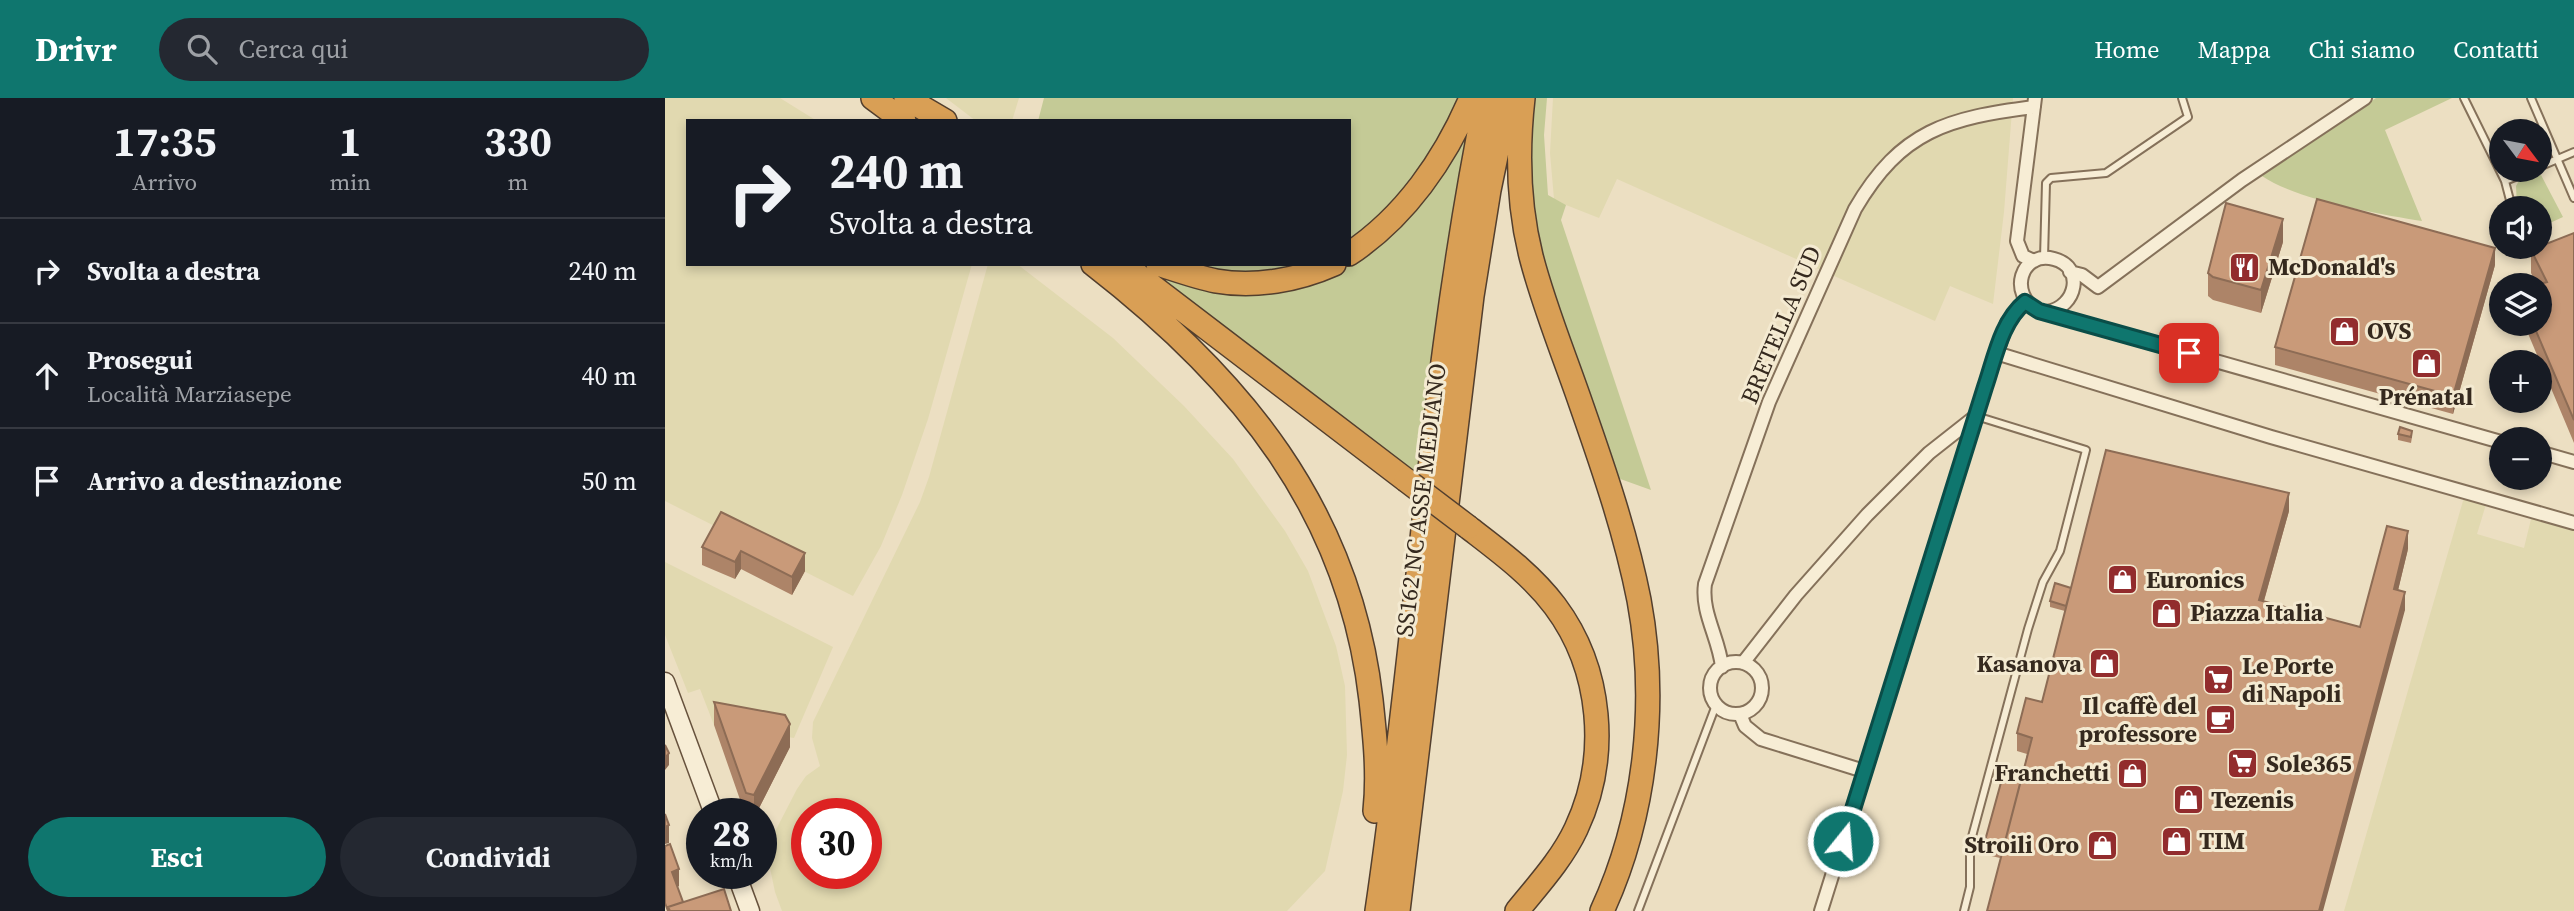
<!DOCTYPE html>
<html lang="it">
<meta charset="utf-8">
<style>
:root{--surface:#171b24;--page:#242831;--text:#f1f3f6;--muted:#9ea1a6;--line:#363941;--accent:#0f766e}
body{margin:0;font-family:"Source Serif 4",serif;background:var(--page);color:var(--text);height:100vh;display:flex;flex-direction:column;font-size:26px;white-space:nowrap}
*{box-sizing:border-box;margin:0}
p{font-size:23px;color:var(--muted)}
.icon{flex:none;width:38px;height:38px;fill:none;stroke:currentColor;stroke-width:2;stroke-linecap:round;stroke-linejoin:round}
.map{position:relative;flex:1;overflow:hidden}
.panel{display:flex;flex-direction:column;background:var(--surface);width:665px}
.panel>*{flex:none}
.guide{position:absolute;left:21px;top:21px;width:665px;height:147px;border-radius:0px;box-shadow:0 4px 10px #0003;background:#171b24;color:var(--text);overflow:hidden}
.needle{width:46px;rotate:122deg}
.controls{position:absolute;left:1824px;top:21px;display:grid;gap:14px}
.controls a{display:grid;place-items:center;width:63px;height:63px;border-radius:50%;background:var(--surface);box-shadow:0 4px 10px #0003;font-size:35px}
.speed{position:absolute;left:21px;top:700px;display:flex;gap:14px;font-size:35px;font-weight:700;text-align:center}
.speed>*{display:grid;place-content:center;width:91px;height:91px;border-radius:50%;background:var(--surface);box-shadow:0 4px 10px #0003;line-height:1}
.speed small{font-size:18px;font-weight:400}
.speed .limit{border:10px solid #d22;background:#fff;color:#111}
.pin{position:absolute;display:grid;place-items:center;width:60px;height:60px;color:#fff;margin:-30px;border-radius:14px;box-shadow:0 4px 10px #0006}
.me{position:absolute;width:77px;margin:-38px;rotate:17deg;stroke-linejoin:round;filter:drop-shadow(0 0 5px #0008)}
.turn{display:flex;align-items:center;gap:24px;height:147px;padding:0 28px;font-size:32px}
.turn .icon{width:91px;height:91px;stroke-width:2.5}
.turn b{display:block;font-size:49px;line-height:60px}
.eta{display:flex;justify-content:space-evenly;align-items:center;height:119px;text-align:center}
.eta b{font-size:42px;font-weight:700;line-height:49px}
.primary-button{display:flex;gap:14px;margin-top:auto;padding:14px 28px}
.primary-button a{flex:1;height:80px;border-radius:42px;background:var(--accent);color:#fff;font-size:28px;font-weight:700;line-height:80px;text-align:center}
.primary-button a+a{background:var(--page);color:var(--text)}
ul{padding:0;list-style:none}
li{display:flex;align-items:center;gap:21px;height:105px;padding:0 28px;border-top:2px solid var(--line)}
li div{flex:1}
li b{display:block;font-size:26px}
li em{font-style:normal}
header{display:flex;align-items:center;gap:42px;box-sizing:border-box;height:98px;padding:0 35px;background:var(--accent);color:#fff}
header strong{font-size:33px}
nav{display:flex;gap:38px;margin-inline-start:auto;font-size:24px}
.search{width:490px;height:63px;background:var(--page);display:flex;align-items:center;gap:18px;box-sizing:border-box;padding:0 24px;border-radius:38px;color:var(--muted);font-size:26px}
main{display:flex;flex:1;min-height:0}
.map>svg:first-child{display:block}
.farmland{fill:#e1d9b0;fill-rule:evenodd}
.green{fill:#c4ca96}
.lines{fill:none;stroke-linecap:round;stroke-linejoin:round}
.lane-casing{stroke:#85715a;stroke-width:10}
.street-casing{stroke:#85715a;stroke-width:16}
.secondary-casing{stroke:#67523d;stroke-width:21}
.highway-casing{stroke:#533f2e;stroke-width:26}
.lane{stroke:#f7edd5;stroke-width:6}
.street{stroke:#f7edd5;stroke-width:12}
.secondary{stroke:#f7edd5;stroke-width:18}
.highway{stroke:#d99f55;stroke-width:23}
.highway-bridge-casing{stroke:#533f2e;stroke-width:26;stroke-linecap:butt}
.highway-bridge{stroke:#d99f55;stroke-width:23}
.wall{fill:#ad8468}
.shaded-wall{fill:#8d6c55}
.building{fill:#c99a79;stroke:#8d6c55;stroke-width:2}
.route-casing{stroke:#0a4d48;stroke-width:18}
.route{stroke:#0f766e;stroke-width:12}
.labels{text-anchor:middle;stroke-width:6;stroke-linejoin:round;paint-order:stroke}
.poi-label{font-size:24px;font-weight:bold;fill:#35291e;stroke:#f4ead1;text-anchor:start}
.street-label{font-size:24px;fill:#35291e;stroke:#f4ead1}
</style>
<header>
<strong>Drivr</strong>
<div class="search"><svg class="icon" aria-label="search" viewBox="0 0 24 24"><circle cx="10" cy="10" r="6"/><path d="M15 15l6 6"/></svg>Cerca qui</div>
<nav><a>Home</a><a>Mappa</a><a>Chi siamo</a><a>Contatti</a></nav>
</header>
<main>
<section class="panel">
<div class="eta">
<div><b>17:35</b><p>Arrivo</p></div>
<div><b>1</b><p>min</p></div>
<div><b>330</b><p>m</p></div>
</div>
<ul>
<li><svg class="icon" aria-label="right" viewBox="0 0 24 24"><path d="M7 20v-9h11M14 6l5 5-5 5"/></svg><div><b>Svolta a destra</b></div><em>240 m</em></li>
<li><svg class="icon" aria-label="ahead" viewBox="0 0 24 24"><path d="M12 20V5M6 11l6-6 6 6"/></svg><div><b>Prosegui</b><p>Località Marziasepe</p></div><em>40 m</em></li>
<li><svg class="icon" aria-label="arrive" viewBox="0 0 24 24"><path d="M6 21V4h12l-3 4 3 4H6"/></svg><div><b>Arrivo a destinazione</b></div><em>50 m</em></li>
</ul>
<div class="primary-button"><a>Esci</a><a>Condividi</a></div>
</section>
<div class="map">
<svg width="1909" height="813" viewBox="0 0 1909 813">
<rect width="100%" height="100%" fill="#ecdfc2"/>
<path class="farmland" d="M0,0H115L152,23H23V166H307L263,321L237,397L216,448L188,498L0,403Z
M281,0H354L347,23H311Z
M888,0H1348L1339,114L1328,206L1285,188L1270,223L952,81L934,120L901,107L889,101L885,55Z
M323,166H352L448,240L519,308L568,361L620,433L643,473L671,548L680,588L682,657L678,693L660,773L622,813H117L110,794L101,751L132,691L141,678L155,668L147,640L148,624L255,404L264,379ZM142,716H201V775H142Z
M1800,396L1822,403L1812,436L1859,450L1867,417L1909,428V813H1679Z
M0,464L168,549L129,640L49,627L35,591L23,595L0,537Z"/>
<path class="green" d="M379,0H798L754,78L684,148V23H373Z
M863,0H882L879,37L883,97L901,107L896,122L986,392L947,378L875,166L858,39Z
M1711,0H1787L1720,32L1757,123C1713,116 1632,102 1597,78Z
M797,37L801,39L778,169L755,379L468,166H481L511,179L667,175L683,166Z
M1876,77L1898,119L1874,130V110H1852L1851,88L1855,81Z
M516,166H650L636,172L567,177Z"/>
<g class="lines">
<defs>
<path id="lane" d="M1799,0L1840,83L1847,110
M1866,0L1909,100
M1874,69L1909,54
M1840,83L1867,72
M1847,149V153
M1379,160L1381,85L1386,80L1441,75L1523,19L1517,0
M973,813L1051,607
M1299,813L1305,789V746L1363,531L1378,484L1395,453L1421,352L1311,318"/>
<path id="street" d="M1369,163L1358,158L1352,143L1370,0
M1405,174L1417,177L1433,189L1577,82L1700,0
M1382,214C1412,209 1420,169 1389,161C1356,152 1342,197 1374,213L1836,344
M1331,255L1606,339L1909,425
M1874,354L1909,364
M1045 590a26 26 0 1 1 52 0a26 26 0 1 1-52 0Z
M1078,565L1131,497L1202,417L1264,355L1311,318
M1057,569C1054,540 1036,515 1040,486L1104,304L1190,111C1236,32 1283,20 1369,9
M1075,616L1080,628L1096,641L1199,673
M1156,813L1320,289L1342,225L1360,204"/>
<path id="secondary" d="M0,584L49,716
M71,775L85,813"/>
<path id="highway" d="M208,0L239,23
M241,0L280,23
M858,0C852,53 853,106 866,158C879,209 900,259 917,309C939,372 961,436 974,502C993,604 981,718 937,813
M684,156C740,119 780,61 806,0
M428,166C575,280 684,411 706,602C710,639 714,676 710,713
M458,166L741,382
M493,166C512,172 531,179 551,183C590,190 633,182 669,166
M803,429C834,453 866,476 890,508C937,571 945,659 911,731C897,761 873,787 852,813
M712,813C752,543 766,268 821,0
M733,813L807,198L824,92L843,0"/>
</defs>
<use href="#lane" class="lane-casing"/>
<use href="#street" class="street-casing"/>
<use href="#secondary" class="secondary-casing"/>
<use href="#highway" class="highway-casing"/>
<use href="#lane" class="lane"/>
<use href="#street" class="street"/>
<use href="#secondary" class="secondary"/>
<use href="#highway" class="highway"/>
<defs>
<path id="highway-bridge" d="M741,382L803,429"/>
</defs>
<use href="#highway-bridge" class="highway-bridge-casing"/>
<use href="#highway-bridge" class="highway-bridge"/>
</g>
<path class="wall" d="M1909,135V345L1859,226H1874L1872,187L1866,175V152Z
M1618,144L1596,215L1548,202L1543,198V175Z
M1830,167L1788,316L1610,267V249Z
M1509,273L1524,276L1522,283L1509,279Z
M1733,336L1747,339L1746,345L1733,342Z
M1624,413L1599,503L1695,529L1743,451L1733,492L1740,512L1335,760L1318,756V750L1358,674L1362,656L1352,653V635L1377,604L1400,513L1385,509V503L1406,490Z
M56,414L140,473L127,497L76,471L70,481L37,467V449Z
M49,604L125,649L91,716H80L49,627Z"/>
<path class="shaded-wall" d="M1618,121V144L1596,215V192Z
M1830,150V167L1788,316V298Z
M1624,395V413L1594,520V502Z
M1743,433V451L1729,509V491Z
M76,453V471L70,481V464Z
M140,455V473L127,497V479Z
M1740,494V512L1658,813H1654Z
M125,626V649L91,716H89V697Z
M4,655V667L0,672V660Z
M4,727V745L0,746V729Z
M14,771V788L7,792V774Z"/>
<path class="building" d="M1652,101L1830,150L1788,298L1610,249Z
M1561,105L1618,121L1596,192L1548,179L1543,175Z
M1909,135V322L1868,226H1874V187H1871L1882,184L1866,152Z
M1512,266L1524,270L1522,277L1509,273Z
M1735,329L1747,333L1746,339L1733,336Z
M1441,352L1624,395L1594,502L1695,529L1722,428L1743,433L1729,491L1740,494L1654,813H1322L1367,640L1352,635L1361,600L1377,604Z
M56,414L140,455L127,479L76,453L70,464L37,449Z
M1390,485L1406,490L1401,508L1385,503Z
M49,604L120,617L125,626L89,697L81,695Z
M0,647L4,655L0,660Z
M1340,670L1358,674L1337,755L1318,750Z
M0,716L4,727L0,729Z
M5,746L14,771L7,774L18,804L3,809V813L0,805V748Z
M59,791L66,813H5L3,809Z"/>
<g class="lines">
<defs>
<path id="route" d="M1178,743L1320,289C1330,260 1336,224 1360,204L1374,213L1524,255"/>
</defs>
<use href="#route" class="route-casing"/>
<use href="#route" class="route"/>
</g>
<defs>
<symbol id="restaurant-square" viewBox="-11 -11 22 22"><rect x="-9" y="-9" width="18" height="18" rx="4" fill="#922c2d" stroke="#f4ead1"/><path d="M-5-6h1v4h1v-4h1v4h1v-4h1v5L-1.5 .5V6h-2V.5L-5-1ZM5-6V6H3V1.5H1.5Q1.5-4 5-6Z" fill="#fff"/></symbol>
<symbol id="shop-square" viewBox="-11 -11 22 22"><rect x="-9" y="-9" width="18" height="18" rx="4" fill="#922c2d" stroke="#f4ead1"/><path d="M-5-2.5h2.3a2.7 3.5 0 0 1 5.4 0H5L5.5 6h-11ZM-1.5-2.5h3a1.5 2.3 0 0 0-3 0Z" fill="#fff"/></symbol>
<symbol id="supermarket-square" viewBox="-11 -11 22 22"><rect x="-9" y="-9" width="18" height="18" rx="4" fill="#922c2d" stroke="#f4ead1"/><path d="M-6-5.5h2.5l.6 2H6L4.5 2H-2.5L-4.4-4H-6ZM-1.5 3.2a1.3 1.3 0 1 0 .1 0ZM3 3.2a1.3 1.3 0 1 0 .1 0Z" fill="#fff"/></symbol>
<symbol id="cafe-square" viewBox="-11 -11 22 22"><rect x="-9" y="-9" width="18" height="18" rx="4" fill="#922c2d" stroke="#f4ead1"/><path d="M-5.5-4.5H6V0H3Q3 3.5 0 3.5H-2.5Q-5.5 3.5-5.5 0ZM3-3.2v2h1.7v-2ZM-6 4.5H4V6H-6Z" fill="#fff"/></symbol>
</defs>
<g fill-rule="evenodd">
<use href="#restaurant-square" x="1562" y="152" width="35" height="35"/>
<use href="#shop-square" x="1662" y="216" width="35" height="35"/>
<use href="#shop-square" x="1744" y="248" width="35" height="35"/>
<use href="#shop-square" x="1440" y="464" width="35" height="35"/>
<use href="#shop-square" x="1484" y="498" width="35" height="35"/>
<use href="#shop-square" x="1422" y="548" width="35" height="35"/>
<use href="#supermarket-square" x="1536" y="564" width="35" height="35"/>
<use href="#cafe-square" x="1538" y="604" width="35" height="35"/>
<use href="#supermarket-square" x="1560" y="648" width="35" height="35"/>
<use href="#shop-square" x="1450" y="658" width="35" height="35"/>
<use href="#shop-square" x="1506" y="684" width="35" height="35"/>
<use href="#shop-square" x="1494" y="726" width="35" height="35"/>
<use href="#shop-square" x="1420" y="730" width="35" height="35"/>
</g>
<g class="labels">
<g class="poi-label">
<text x="1603" y="177">McDonald's</text>
<text x="1702" y="241">OVS</text>
<text x="1761" y="307" text-anchor="middle">Prénatal</text>
<text x="1481" y="490">Euronics</text>
<text x="1525" y="523">Piazza Italia</text>
<text x="1417" y="574" text-anchor="end">Kasanova</text>
<text x="1577" y="576">Le Porte<tspan x="1577" dy="28">di Napoli</tspan></text>
<text x="1532" y="616" text-anchor="end">Il caffè del<tspan x="1532" dy="28">professore</tspan></text>
<text x="1601" y="674">Sole365</text>
<text x="1444" y="683" text-anchor="end">Franchetti</text>
<text x="1546" y="710">Tezenis</text>
<text x="1534" y="751">TIM</text>
<text x="1414" y="755" text-anchor="end">Stroili Oro</text>
</g>
<g class="street-label">
<text transform="translate(1116 227) rotate(-67)" y="8">BRETELLA SUD</text>
<text transform="translate(756 402) rotate(-83)" y="8">SS162 NC ASSE MEDIANO</text>
</g>
</g>
</svg>
<div class="controls">
<a><svg class="needle" viewBox="-14 -14 28 28"><path d="M0-13l5 13h-10z" fill="#e53935"/><path d="M0 13l5-13h-10z" fill="#9ea1a6"/></svg></a>
<a><svg class="icon" aria-label="sound" viewBox="0 0 24 24"><path d="M4 9h4l5-4v14l-5-4H4zM17 9q2 3 0 6"/></svg></a>
<a><svg class="icon" aria-label="layers" viewBox="0 0 24 24"><path d="M12 4l9 5-9 5-9-5zM3 14l9 5 9-5"/></svg></a>
<a>+</a>
<a>−</a>
</div>
<div class="speed"><div>28<small>km/h</small></div><div class="limit">30</div></div>
<div class="pin" style="left:1524px;top:255px;background:#d93025"><svg class="icon" aria-label="arrive" viewBox="0 0 24 24"><path d="M6 21V4h12l-3 4 3 4H6"/></svg></div>
<svg class="me" style="left:1178px;top:743px" viewBox="-20 -20 40 40"><circle r="17" fill="#0f766e" stroke="#fff" stroke-width="3"/><path d="M0-11L8 9 0 5-8 9z" fill="#fff"/></svg>
<div class="guide">
<div class="turn"><svg class="icon" aria-label="right" viewBox="0 0 24 24"><path d="M7 20v-9h11M14 6l5 5-5 5"/></svg><div><b>240 m</b>Svolta a destra</div></div>
</div>
</div>
</main>
